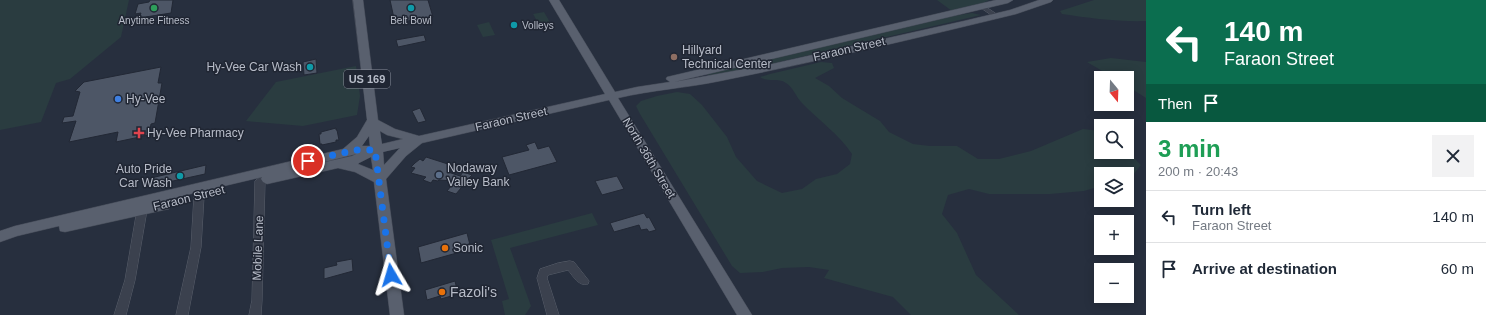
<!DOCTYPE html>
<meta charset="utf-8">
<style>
:root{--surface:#fff;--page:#f2f2f3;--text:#1f2937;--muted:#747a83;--line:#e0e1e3}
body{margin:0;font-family:Arial,sans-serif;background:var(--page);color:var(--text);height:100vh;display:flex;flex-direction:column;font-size:15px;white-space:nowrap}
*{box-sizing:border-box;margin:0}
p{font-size:13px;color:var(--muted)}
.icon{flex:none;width:22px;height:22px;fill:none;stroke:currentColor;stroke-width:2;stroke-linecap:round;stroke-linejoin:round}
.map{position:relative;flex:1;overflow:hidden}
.details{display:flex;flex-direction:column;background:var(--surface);width:340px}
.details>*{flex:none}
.guide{background:#0b6e4f;color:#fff;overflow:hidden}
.needle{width:26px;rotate:161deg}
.fabs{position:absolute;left:1094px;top:71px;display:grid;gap:8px}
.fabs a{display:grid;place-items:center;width:40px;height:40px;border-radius:0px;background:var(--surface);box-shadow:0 2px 10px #0003;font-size:20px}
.pin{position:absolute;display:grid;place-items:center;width:34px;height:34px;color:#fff;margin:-17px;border:2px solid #fff;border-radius:50%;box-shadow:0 1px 4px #0007}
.me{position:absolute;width:44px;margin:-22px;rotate:353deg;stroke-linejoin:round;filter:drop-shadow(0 0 3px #0008)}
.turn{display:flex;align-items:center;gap:14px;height:84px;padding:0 12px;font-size:18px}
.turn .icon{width:52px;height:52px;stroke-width:2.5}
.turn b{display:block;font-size:28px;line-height:34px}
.then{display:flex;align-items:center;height:38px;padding:0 12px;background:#0003;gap:8px;font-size:15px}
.round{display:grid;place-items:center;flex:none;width:42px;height:42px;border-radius:0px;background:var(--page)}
.summary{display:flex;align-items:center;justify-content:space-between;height:68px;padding:0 12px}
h1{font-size:24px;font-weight:800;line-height:30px;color:#1e9e55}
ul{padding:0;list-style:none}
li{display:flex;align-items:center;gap:12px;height:52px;padding:0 12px;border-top:1px solid var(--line)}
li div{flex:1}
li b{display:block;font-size:15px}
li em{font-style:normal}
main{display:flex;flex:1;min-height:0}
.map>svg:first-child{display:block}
.green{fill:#2a3c40}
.building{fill:#4d5666;stroke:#222835}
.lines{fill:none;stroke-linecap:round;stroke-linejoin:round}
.minor-casing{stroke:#595f6b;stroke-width:1}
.major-casing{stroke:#444a57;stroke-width:1}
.minor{fill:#3b414e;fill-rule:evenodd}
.major{fill:#59606e;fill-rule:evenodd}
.route{stroke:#1a73e8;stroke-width:7;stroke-dasharray:0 12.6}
.leisure-dot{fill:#2e9e5b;stroke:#202633;stroke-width:1.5}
.culture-dot{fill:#0f9aa8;stroke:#202633;stroke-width:1.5}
.education-dot{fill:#8d6e63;stroke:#202633;stroke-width:1.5}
.shop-dot{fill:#3f7fe0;stroke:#202633;stroke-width:1.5}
.health-dot{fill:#e0444e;stroke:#202633;stroke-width:1.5}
.service-dot{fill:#5c6f8a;stroke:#202633;stroke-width:1.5}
.food-dot{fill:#e8710a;stroke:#202633;stroke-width:1.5}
.labels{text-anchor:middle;stroke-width:3;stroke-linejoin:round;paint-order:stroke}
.far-poi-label{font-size:10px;fill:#b7bcc8;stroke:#202633}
.shield{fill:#202633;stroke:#8a8f9b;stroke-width:1}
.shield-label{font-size:11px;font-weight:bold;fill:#b7bcc8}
.street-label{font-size:12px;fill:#b7bcc8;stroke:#202633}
.poi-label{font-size:12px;fill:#b7bcc8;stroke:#202633;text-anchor:start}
.near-poi-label{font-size:14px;fill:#b7bcc8;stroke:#202633;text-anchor:start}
</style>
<main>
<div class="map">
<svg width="1146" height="315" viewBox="0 0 1146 315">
<rect width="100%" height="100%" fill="#272f3e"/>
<path class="green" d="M0,0H129L121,37L70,79L56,83L41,122L0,130Z
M937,0H989L981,4L952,11Z
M1094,0H1146V21C1118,22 1089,18 1062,14L1060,11Z
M544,12L551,24L540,26L533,14Z
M972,13L981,15L728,74L710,77L706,73L953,16Z
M489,22L495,35L483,37L477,25Z
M1111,58L1146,62V98L1127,86V78H1114L1087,62Z
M821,62L832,63L834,68L815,78L829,86L842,98L880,121L889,132L913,144L930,146H957L978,159H999L1031,151L1083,129L1101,131V152L1127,151L1141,165L1133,175L1127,177V174H1101V186L1084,191L1050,194H989L969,189L948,195L942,214L957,233L976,275L1019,315H911L893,297L824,278L829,270L809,267L782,268L763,272L740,273L732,266L640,114L636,106L641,101L657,96L677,92L690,94L702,105L727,137L736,157L757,181L782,193L802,189L816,179L837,174L850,164L852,154C839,134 818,120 802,103C796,97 793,87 786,83C778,77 769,83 760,77L770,74Z
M356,66L360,96L357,115L303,126L246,121L276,82Z
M592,213L598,225L510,248L531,306L525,315H505L502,301L509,299L491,240Z"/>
<path class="building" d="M150,0H173L171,13L139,18L141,13L135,14L138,4L149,2Z
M390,0H428L433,17L395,23Z
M424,35L426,41L398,47L396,40Z
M316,59L317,73L304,75L303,62Z
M161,67L158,83H162L155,123L151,124L149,135L116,142L118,132L69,142L76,121L62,123L64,117L73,116L80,92L75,91L84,82Z
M420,108L426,121L418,123L412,111Z
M336,128V130H337L339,140H336V142L322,145V144H320L319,134H321V132Z
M535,142L538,149L549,146L557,162L509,175L502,157L529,150L526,145Z
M426,157L451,165L448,172L460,176L463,172L472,175L468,179L473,181V183L466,182L456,194L447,191L455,181L439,180L438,181L433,180L431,183L423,180L426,177L411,173L415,168L411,167L415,163L420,159L423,161Z
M206,165L205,174L150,186L151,178Z
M617,176L624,189L602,195L595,181Z
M644,213L647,218L649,217L656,230L649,232L647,229L641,230L639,225L614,232L610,223Z
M467,233L471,249L421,263L418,247Z
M352,259L353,271L324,279V268L337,265L336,262Z
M455,281L458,294L441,299L440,296L427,300L425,290Z"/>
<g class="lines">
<defs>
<path id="minor" d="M983,5L998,15V17H994L981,8L980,7Z
M260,178L263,179L265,181L262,300L261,315H249L252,300L255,181L257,179Z
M199,192L202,193L204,196L201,247L188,315H176L191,247L194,196L196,193Z
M142,206L145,207L147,210L135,280L126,315H114L125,280L137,210L139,207Z
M570,261L574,262L589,281L588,284C579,287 573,276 568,270L548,275L547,278L559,315H547L537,278L540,269L558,263Z"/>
<path id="major" d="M353,0H363L378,120L395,129L419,136L605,94L549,0H559L615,92L637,87L670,82L666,79L667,77L996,0H1013L1008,3L674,82L772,64L964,21L1010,10L1039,0H1053L1051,2L1016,14C918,38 819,61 720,81C686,88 652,90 618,98L752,315H737L609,100L422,143L406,156L386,179L404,315H390L374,182L355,172L338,168L267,184L263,182L261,179L262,177L165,200L169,201L170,205L169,209L164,210L65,232L60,231L59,226L17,236L0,242V231L15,226L343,149L357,137L367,120ZM380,131L387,135L403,139L382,144ZM369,136L370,146H362ZM400,148L398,150L384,165L383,152ZM356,154L352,156L312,165ZM371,157L373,170L358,164L359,163Z"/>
</defs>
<use href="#minor" class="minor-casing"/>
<use href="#major" class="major-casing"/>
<use href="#minor" class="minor"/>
<use href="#major" class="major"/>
</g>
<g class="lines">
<path class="route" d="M308,161L356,150H375L391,275"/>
</g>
<circle class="leisure-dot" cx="154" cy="8" r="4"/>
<g class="culture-dot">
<circle cx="411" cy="8" r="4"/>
<circle cx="514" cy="25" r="4"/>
<circle cx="310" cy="67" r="4"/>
<circle cx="180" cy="176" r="4"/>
</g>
<circle class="education-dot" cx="674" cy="57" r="4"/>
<circle class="shop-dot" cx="118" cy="99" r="4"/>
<path class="health-dot" d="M137 127h4v4h4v4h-4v4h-4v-4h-4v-4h4z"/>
<circle class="service-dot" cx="439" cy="175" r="4"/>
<g class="food-dot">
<circle cx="445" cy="248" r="4"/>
<circle cx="442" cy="292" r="4"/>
</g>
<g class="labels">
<g class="far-poi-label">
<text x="154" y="24">Anytime Fitness</text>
<text x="411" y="24">Belt Bowl</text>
<text x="522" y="29" text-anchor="start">Volleys</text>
</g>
<rect class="shield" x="344" y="70" width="46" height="18" rx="3"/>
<g class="shield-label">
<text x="367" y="83">US 169</text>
</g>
<g class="street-label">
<text transform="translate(849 49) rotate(-13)" y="4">Faraon Street</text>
<text transform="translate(511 119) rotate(-13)" y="4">Faraon Street</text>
<text transform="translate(649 158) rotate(59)" y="4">North 36th Street</text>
<text transform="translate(189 198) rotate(-14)" y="4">Faraon Street</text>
<text transform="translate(258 248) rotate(-88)" y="4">Mobile Lane</text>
</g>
<g class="poi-label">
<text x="682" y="54">Hillyard<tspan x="682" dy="14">Technical Center</tspan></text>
<text x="302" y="71" text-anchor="end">Hy-Vee Car Wash</text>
<text x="126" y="103">Hy-Vee</text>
<text x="147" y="137">Hy-Vee Pharmacy</text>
<text x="447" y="172">Nodaway<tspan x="447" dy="14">Valley Bank</tspan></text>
<text x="172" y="173" text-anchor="end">Auto Pride<tspan x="172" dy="14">Car Wash</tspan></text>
<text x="453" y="252">Sonic</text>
</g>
<g class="near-poi-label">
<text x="450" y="297">Fazoli's</text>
</g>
</g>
</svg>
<div class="fabs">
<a><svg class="needle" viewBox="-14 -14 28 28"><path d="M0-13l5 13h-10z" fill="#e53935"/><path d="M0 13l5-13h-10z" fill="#747a83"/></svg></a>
<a><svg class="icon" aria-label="search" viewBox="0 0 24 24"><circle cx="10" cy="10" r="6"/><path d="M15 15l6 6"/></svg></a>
<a><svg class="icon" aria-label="layers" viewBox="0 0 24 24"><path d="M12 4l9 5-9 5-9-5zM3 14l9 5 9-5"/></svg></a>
<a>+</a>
<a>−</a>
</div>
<div class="pin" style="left:308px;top:161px;background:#d93025"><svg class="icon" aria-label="arrive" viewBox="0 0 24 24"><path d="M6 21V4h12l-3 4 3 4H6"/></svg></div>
<svg class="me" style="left:391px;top:275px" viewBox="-20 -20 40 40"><path d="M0-17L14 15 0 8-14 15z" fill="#1a73e8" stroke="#fff" stroke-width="4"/></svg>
</div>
<section class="details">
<div class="guide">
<div class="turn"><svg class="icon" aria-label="left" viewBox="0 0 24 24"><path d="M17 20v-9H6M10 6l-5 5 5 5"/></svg><div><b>140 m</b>Faraon Street</div></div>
<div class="then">Then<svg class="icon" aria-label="arrive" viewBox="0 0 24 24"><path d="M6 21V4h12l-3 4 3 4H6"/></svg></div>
</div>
<div class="summary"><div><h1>3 min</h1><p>200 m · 20:43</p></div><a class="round"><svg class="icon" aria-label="close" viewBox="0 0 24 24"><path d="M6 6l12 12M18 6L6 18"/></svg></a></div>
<ul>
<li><svg class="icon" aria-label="left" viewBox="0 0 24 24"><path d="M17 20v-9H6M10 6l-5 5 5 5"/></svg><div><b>Turn left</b><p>Faraon Street</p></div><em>140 m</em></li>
<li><svg class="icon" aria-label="arrive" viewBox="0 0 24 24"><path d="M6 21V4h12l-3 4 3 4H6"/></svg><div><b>Arrive at destination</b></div><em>60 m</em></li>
</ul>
</section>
</main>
